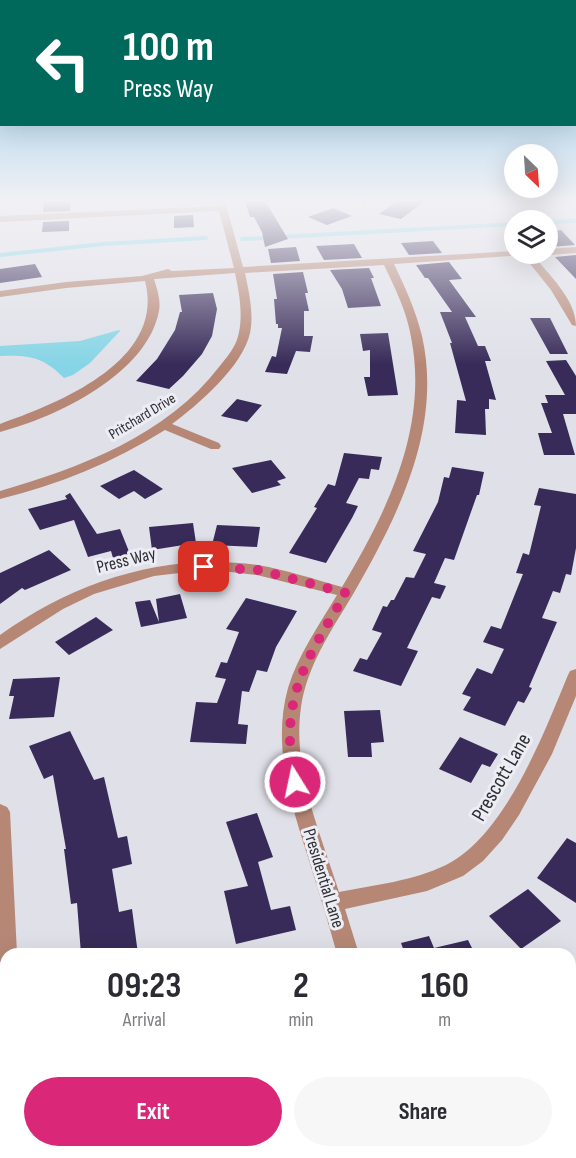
<!DOCTYPE html>
<style>
:root{--surface:#fff;--page:#f7f7f7;--text:#2b2b33;--muted:#7c7c81;--accent:#db2777}
body{margin:0;font-family:"Sofia Sans Condensed",sans-serif;background:var(--page);color:var(--text);height:100vh;display:flex;flex-direction:column;font-size:22px;white-space:nowrap}
*{box-sizing:border-box;margin:0}
p{font-size:20px;color:var(--muted)}
.icon{flex:none;width:33px;height:33px;fill:none;stroke:currentColor;stroke-width:2;stroke-linecap:round;stroke-linejoin:round}
.map{position:relative;flex:1;overflow:hidden}
.side{position:absolute;left:0px;top:948px;width:576px;height:210px;display:flex;flex-direction:column;background:var(--surface);border-radius:18px 18px 0 0;box-shadow:0 6px 24px #0002}
.side>*{flex:none}
.guide{position:absolute;left:0px;top:0px;width:576px;height:126px;box-shadow:0 6px 24px #0002;background:#00695c;color:#fff;overflow:hidden}
.needle{width:39px;rotate:155deg}
.buttons{position:absolute;left:504px;top:144px;display:grid;gap:12px}
.buttons a{display:grid;place-items:center;width:54px;height:54px;border-radius:50%;background:var(--surface);box-shadow:0 6px 24px #0002;font-size:30px}
.pin{position:absolute;display:grid;place-items:center;width:51px;height:51px;color:#fff;margin:-26px;border-radius:12px;box-shadow:0 3px 9px #0006}
.me{position:absolute;width:66px;margin:-33px;rotate:350deg;stroke-linejoin:round;filter:drop-shadow(0 0 4px #0008)}
.turn{display:flex;align-items:center;gap:21px;height:126px;padding:0 24px;font-size:27px}
.turn .icon{width:78px;height:78px;stroke-width:2.5}
.turn b{display:block;font-size:42px;line-height:51px}
.eta{display:flex;justify-content:space-evenly;align-items:center;height:102px;text-align:center}
.eta b{font-size:36px;font-weight:700;line-height:42px}
.primary-button{display:flex;gap:12px;margin-top:auto;padding:12px 24px}
.primary-button a{flex:1;height:69px;border-radius:36px;background:var(--accent);color:#fff;font-size:24px;font-weight:700;line-height:69px;text-align:center}
.primary-button a+a{background:var(--page);color:var(--text)}
.map>svg:first-child{display:block}
.water{fill:#86d5e6}
.lines{fill:none;stroke-linecap:round;stroke-linejoin:round}
.stream{stroke:#86d5e6;stroke-width:4}
.building{fill:#382b59}
.minor{fill:#b68775;fill-rule:evenodd}
.route{stroke:#db2777;stroke-width:10;stroke-dasharray:0 18}
.labels{text-anchor:middle;stroke-width:6;stroke-linejoin:round;paint-order:stroke}
.far-street-label{font-size:15px;fill:#2f2f32;stroke:#ededf6}
.street-label{font-size:18px;fill:#2f2f32;stroke:#ededf6}
.near-street-label{font-size:21px;fill:#2f2f32;stroke:#ededf6}
</style>
<div class="map">
<svg width="576" height="1158" viewBox="0 0 576 1158">
<rect width="100%" height="100%" fill="#e0e0e9"/>
<path class="water" d="M119,330L120,331L90,363L73,375L64,378C43,357 30,355 0,356V346L80,341Z"/>
<g class="lines">
<path class="stream" d="M548,222L576,221
M280,237L514,224
M242,239L268,238
M0,255L103,244L206,238"/>
</g>
<path class="building" d="M44,201H70V211L43,212Z
M245,201H265L288,239L265,247L262,232L254,217H250Z
M397,201H425L401,219L379,214Z
M333,208L352,216L327,225L308,217Z
M193,215L194,227L174,228V216Z
M69,221V231L42,232L43,222Z
M561,230L575,245L548,247V232Z
M433,241L442,253L409,255L401,243Z
M354,244L362,258L324,260L316,246Z
M296,247L300,261L271,263L268,249Z
M576,255V279L555,257Z
M449,262L462,279L449,280L476,317H465L478,346H485L491,361H485L496,400L489,399V409H485L486,435L455,433L457,400L466,401L450,343H452L440,312H452L428,278H425L416,265Z
M35,264L42,277L0,283V269Z
M369,268L374,278H371L381,306L348,308L342,289L330,270Z
M303,272L308,293H305L309,311H304V336H313L310,352L296,351L287,374L265,372L272,356L276,357L282,328H278V324H276L274,299H277L273,274Z
M213,293L217,309L212,336L202,354L183,376L169,389L136,381L157,359L175,330L180,312H182L179,295Z
M530,318H550L568,354H550Z
M388,333L398,395L368,396L364,377H370V350L363,351L360,334Z
M566,360L576,376V414H563L575,455H544L538,433H552L541,403H548L545,395H565L546,361Z
M237,399L262,405L247,422L221,416Z
M344,453L382,457L379,470L371,469L369,479L359,478L346,503L358,506L352,518L326,563L289,553L317,508L314,507L328,484L335,486Z
M271,460L286,478L277,481L281,485L252,493L232,468Z
M452,467L484,472L479,495H477L454,560L445,558L434,583L446,586L440,599L432,597L407,648L418,651L401,686L353,671L360,658L367,660L382,633L372,630L383,606L387,607L391,600H394L406,577L414,578L426,554L413,551L438,502L444,477L449,478Z
M134,470L163,489L145,499L134,491L119,499L100,486Z
M539,488L576,494V548L571,575L566,574L560,593L553,591L542,618L557,622L529,687L532,688L524,703L518,701L505,726L463,710L471,697L462,694L477,668L492,674L504,649L483,642L491,626L501,629L523,574L516,573L523,553L529,555L541,506L534,505Z
M70,493L97,534L120,529L130,554L113,558L111,551L88,557L74,520L40,530L28,509L67,499L65,496Z
M193,523L196,543L152,550L149,527Z
M217,525L260,527L257,547L212,545Z
M49,550L71,570L25,590L22,588L0,604V573Z
M180,594L187,618L141,627L135,602L150,600L159,622L156,599Z
M246,598L297,611L276,647L267,672L257,670L249,692L242,691L238,724L248,725L246,744L190,742L196,702L217,703L226,679L215,677L221,662L227,663L239,632L226,629Z
M96,617L113,630L69,655L55,642Z
M60,677L54,717L9,719L14,696H9L13,679Z
M380,710L384,742L371,743L372,757H348L344,711Z
M70,731L94,780L104,777L118,838L127,836L132,864L112,869L119,912L132,909L138,954H81L77,903L71,904L64,849H66L53,775L44,779L29,746Z
M460,737L498,754L490,767L482,764L471,783L439,769Z
M257,813L273,857L258,862L271,910L290,906L296,930L236,944L224,891L248,886L226,822Z
M567,838L576,843V903L537,878Z
M528,889L561,921L521,949L489,916Z
M429,936L434,948L468,940L475,954H405L401,943Z"/>
<g class="lines">
<path class="minor" d="M217,201H225L243,267L514,251V254H532C548,274 576,299 576,326L572,325L551,290L523,255L394,264C405,287 416,311 422,336C443,429 397,518 352,596C331,631 307,666 301,707C292,770 320,832 339,892C375,885 413,881 446,865C505,836 544,733 568,675L570,671L576,669V696L552,754L519,815L502,840L483,861L463,876L427,891L345,909L359,954H337C329,925 320,896 311,867C293,809 271,749 288,688C298,655 319,625 337,595L257,575L222,571L188,572L154,576L94,594L63,609L0,649V635C75,581 165,552 258,565C286,570 314,579 342,587C387,512 429,427 411,337C407,312 395,288 384,265L245,273C249,292 254,314 250,333C243,366 198,405 172,424L219,443L221,446L219,449H211L165,430C114,462 58,485 0,499V491C80,468 167,435 219,367C227,357 237,346 239,332C243,313 239,292 235,273L154,279C157,289 161,300 159,311C147,374 57,417 0,432V424C59,403 166,361 145,281L66,288L0,297V291L66,282L142,276L168,269L172,271L234,268L219,211L0,222V216L218,206Z
M361,201H369L364,207L360,204Z
M576,247V253L548,255L544,254H548V249Z
M0,804L7,807L10,812L17,954H6V964L0,962Z
M6,1142V1152H25L26,1158H0L1,1152Z
M397,1152H421L424,1158H398Z"/>
</g>
<linearGradient id="sky" x2="0" y2="1"><stop stop-color="#81c1e7"/><stop offset="0.55" stop-color="#f1f1f5"/><stop offset="1" stop-color="#f1f1f5" stop-opacity="0"/></linearGradient>
<rect width="576" height="364" fill="url(#sky)"/>
<g class="lines">
<path class="route" d="M204,567L259,570L346,593C306,660 278,700 295,782"/>
</g>
<g class="labels">
<g class="far-street-label">
<text transform="translate(142 416) rotate(-31)" y="5">Pritchard Drive</text>
</g>
<g class="street-label">
<text transform="translate(126 560) rotate(-14)" y="6">Press Way</text>
<text transform="translate(324 878) rotate(73)" y="6">Presidential Lane</text>
</g>
<g class="near-street-label">
<text transform="translate(501 777) rotate(-60)" y="7">Prescott Lane</text>
</g>
</g>
</svg>
<div class="buttons">
<a><svg class="needle" viewBox="-14 -14 28 28"><path d="M0-13l5 13h-10z" fill="#e53935"/><path d="M0 13l5-13h-10z" fill="#7c7c81"/></svg></a>
<a><svg class="icon" aria-label="layers" viewBox="0 0 24 24"><path d="M12 4l9 5-9 5-9-5zM3 14l9 5 9-5"/></svg></a>
</div>
<div class="pin" style="left:204px;top:567px;background:#d93025"><svg class="icon" aria-label="arrive" viewBox="0 0 24 24"><path d="M6 21V4h12l-3 4 3 4H6"/></svg></div>
<svg class="me" style="left:295px;top:782px" viewBox="-20 -20 40 40"><circle r="17" fill="#db2777" stroke="#fff" stroke-width="3"/><path d="M0-11L8 9 0 5-8 9z" fill="#fff"/></svg>
<div class="guide">
<div class="turn"><svg class="icon" aria-label="left" viewBox="0 0 24 24"><path d="M17 20v-9H6M10 6l-5 5 5 5"/></svg><div><b>100 m</b>Press Way</div></div>
</div>
<section class="side">
<div class="eta">
<div><b>09:23</b><p>Arrival</p></div>
<div><b>2</b><p>min</p></div>
<div><b>160</b><p>m</p></div>
</div>
<div class="primary-button"><a>Exit</a><a>Share</a></div>
</section>
</div>
